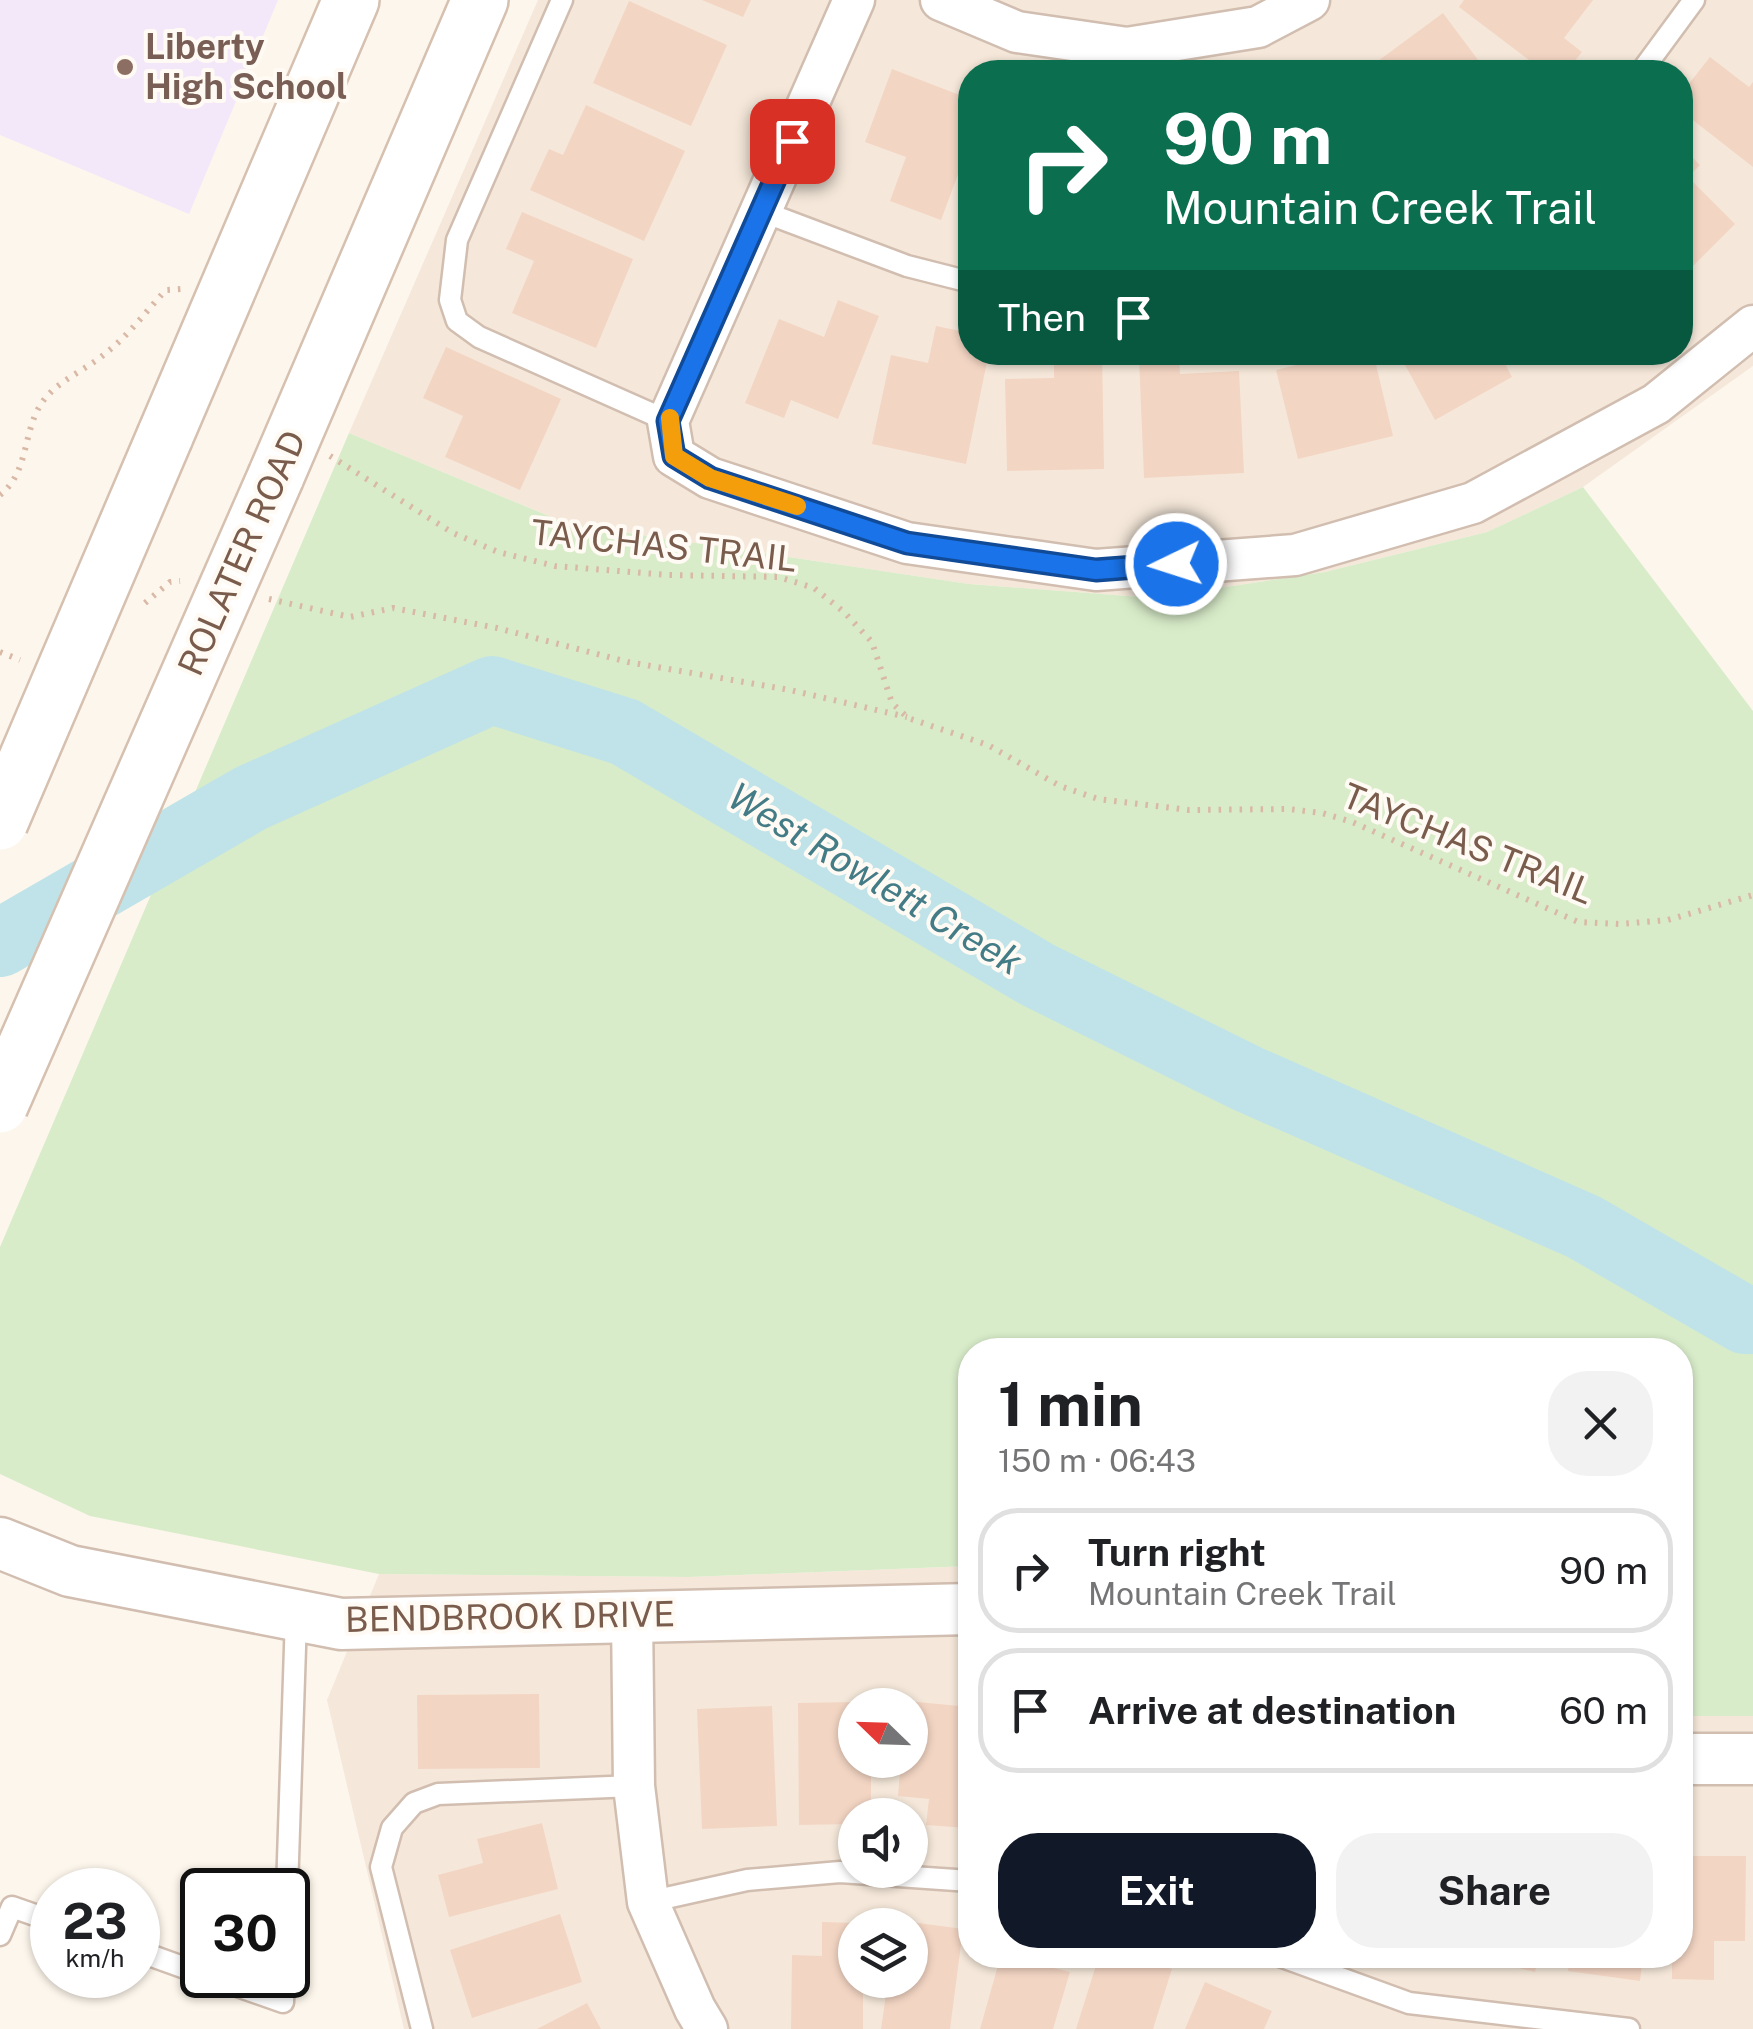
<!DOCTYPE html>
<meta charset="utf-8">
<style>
:root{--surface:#fff;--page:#f2f2f2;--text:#202124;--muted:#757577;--line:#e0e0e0;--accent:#111827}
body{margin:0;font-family:"Public Sans",sans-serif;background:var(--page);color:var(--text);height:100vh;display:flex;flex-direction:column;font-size:38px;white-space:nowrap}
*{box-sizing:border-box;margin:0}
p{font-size:32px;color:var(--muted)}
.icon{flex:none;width:55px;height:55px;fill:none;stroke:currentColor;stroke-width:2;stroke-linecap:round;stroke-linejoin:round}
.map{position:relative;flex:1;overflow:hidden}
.panel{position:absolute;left:958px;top:1338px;width:735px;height:630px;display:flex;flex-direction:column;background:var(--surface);border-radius:40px;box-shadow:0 2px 8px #0004}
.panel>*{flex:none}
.hud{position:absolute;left:958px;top:60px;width:735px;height:305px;border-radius:40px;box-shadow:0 2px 8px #0004;background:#0b6e4f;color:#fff;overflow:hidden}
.needle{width:65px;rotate:293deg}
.tools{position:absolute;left:838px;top:1688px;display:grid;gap:20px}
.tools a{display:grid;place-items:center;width:90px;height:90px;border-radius:50%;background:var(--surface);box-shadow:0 2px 8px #0004;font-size:50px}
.speed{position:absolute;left:30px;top:1868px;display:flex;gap:20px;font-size:50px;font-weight:700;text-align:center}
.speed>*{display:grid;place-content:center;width:130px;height:130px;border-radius:50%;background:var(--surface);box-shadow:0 2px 8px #0004;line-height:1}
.speed small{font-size:25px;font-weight:400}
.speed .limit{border:5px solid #111;border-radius:15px;background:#fff;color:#111}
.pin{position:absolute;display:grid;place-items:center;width:85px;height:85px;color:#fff;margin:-42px;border-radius:20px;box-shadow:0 5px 15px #0006}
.me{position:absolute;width:110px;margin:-55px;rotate:266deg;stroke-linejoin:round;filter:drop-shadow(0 0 8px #0008)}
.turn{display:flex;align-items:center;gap:35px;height:210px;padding:0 40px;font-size:45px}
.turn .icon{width:130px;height:130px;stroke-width:2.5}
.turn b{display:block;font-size:70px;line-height:85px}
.then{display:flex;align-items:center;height:95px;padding:0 40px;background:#0003;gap:20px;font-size:38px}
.round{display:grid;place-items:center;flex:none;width:105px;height:105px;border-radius:40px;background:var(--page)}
.headline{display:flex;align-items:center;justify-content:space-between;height:170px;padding:0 40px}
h1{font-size:60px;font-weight:700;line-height:75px}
.action{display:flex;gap:20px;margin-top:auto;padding:20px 40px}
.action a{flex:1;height:115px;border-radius:40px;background:var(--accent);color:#fff;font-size:40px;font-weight:700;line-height:115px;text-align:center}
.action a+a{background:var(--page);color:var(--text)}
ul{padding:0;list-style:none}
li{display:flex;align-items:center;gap:30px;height:125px;margin:0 20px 15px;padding:0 20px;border:5px solid var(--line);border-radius:40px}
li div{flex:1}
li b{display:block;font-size:38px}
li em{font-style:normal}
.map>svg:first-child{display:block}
.residential{fill:#f5e8da;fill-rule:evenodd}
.education{fill:#f3e8fa}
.green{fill:#d8ecc9}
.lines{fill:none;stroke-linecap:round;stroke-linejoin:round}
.river{stroke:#bfe3e8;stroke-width:68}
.building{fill:#f3d5c3}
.service-casing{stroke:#d1beb0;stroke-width:25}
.minor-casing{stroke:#d1beb0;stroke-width:45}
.tertiary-casing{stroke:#d1beb0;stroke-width:55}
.secondary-casing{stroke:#d6c0b0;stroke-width:60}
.path{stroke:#d9b8a5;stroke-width:6;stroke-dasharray:2.5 8;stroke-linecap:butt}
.service{stroke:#fff;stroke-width:20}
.minor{stroke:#fff;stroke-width:40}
.tertiary{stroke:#fff;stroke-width:50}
.secondary{stroke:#fff;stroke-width:55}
.secondary-bridge-casing{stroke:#d6c0b0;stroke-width:60;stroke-linecap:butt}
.secondary-bridge{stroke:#fff;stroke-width:55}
.route-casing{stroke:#114b97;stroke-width:25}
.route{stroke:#1a73e8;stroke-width:18}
.slow{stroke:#f59e0b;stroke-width:18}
.education-dot{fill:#8d6e63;stroke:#fffaf3;stroke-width:4}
.labels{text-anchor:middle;stroke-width:8;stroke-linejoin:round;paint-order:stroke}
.education-label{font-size:35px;font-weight:bold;fill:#785e54;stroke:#fffaf3;text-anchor:start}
.street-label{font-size:35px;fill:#7a5c4d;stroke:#fffaf3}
.water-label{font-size:38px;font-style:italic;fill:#437c86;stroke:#fffaf3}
</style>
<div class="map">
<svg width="1753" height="2029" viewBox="0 0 1753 2029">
<rect width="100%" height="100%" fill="#fdf6ec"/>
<path class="residential" d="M538,0H1753V366L1583,487L1487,532L1325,572L1154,598L969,584L568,524L349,433ZM970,72H1680V352H970Z
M970,1566V1955H1680V1715L1753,1716V2029H404L327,1700L379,1574L689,1577ZM855,1705H910V1760H855ZM855,1815H910V1870H855ZM855,1925H910V1980H855Z"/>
<path class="education" d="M0,0H278L189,214L0,135Z"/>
<path class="green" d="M349,433L568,524L969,584L1154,598L1325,572L1487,532L1583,487L1753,711V1716H1680V1350H970V1566L689,1577L379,1574L90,1516L0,1474V1247Z"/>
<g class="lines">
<path class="river" d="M0,943L251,798L492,690L625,732L1038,975L1248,1079L1584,1227L1745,1320H1753"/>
</g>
<path class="building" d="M702,0H751L743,17Z
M1464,0H1593L1564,38L1582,52L1566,72H1545L1459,7Z
M629,1L727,45L691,126L593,83Z
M1443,13L1487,72H1363Z
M1710,57L1749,87L1753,82V167L1680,110V95Z
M892,69L970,99V142L941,220L890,201L906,157L865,142Z
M586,105L685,151L644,241L530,190L549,149L563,155Z
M1680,145L1700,165L1688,177L1735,224L1680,279Z
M522,212L633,259L596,348L512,313L534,261L506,249Z
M838,300L879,316L838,419L791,400L784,418L745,403L779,319L824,337Z
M936,326L970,333V352H989L966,464L872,444L891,355L928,363Z
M446,347L561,399L520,490L445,457L463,416L423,398Z
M1054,352H1102L1104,469L1007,471L1005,379L1054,378Z
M1323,352H1373L1393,436L1298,459L1276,370L1325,358Z
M1398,352H1499L1512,377L1435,420Z
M1179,355L1180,374L1239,371L1244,473L1144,478L1139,357Z
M539,1694L540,1768L418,1769L417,1695Z
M907,1701L970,1707L967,1828L926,1825L929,1799L898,1796L901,1760H910V1705H907Z
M855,1702V1760H871V1815H855V1824L799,1825L798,1703Z
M772,1706L777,1826L702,1829L697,1709Z
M542,1823L558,1889L449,1917L438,1875L483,1863L477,1839Z
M1680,1856H1746L1745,1941H1714V1980L1672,1979V1955H1680Z
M560,1914L582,1982L472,2018L450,1950Z
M896,1920L963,1929L950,2029H881L888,1980H910V1925H895Z
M822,1922L855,1923V1980H863V2029H791L792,1955L822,1956Z
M1001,1955L1070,1972L1053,2029H980Z
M1126,1955L1172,1969L1153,2029H1076L1098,1959L1122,1967Z
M1465,1955H1539L1535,1972Z
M1570,1955H1643L1640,1981L1568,1971Z
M1205,1982L1272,2011L1264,2029H1185Z
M587,2003L601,2029H537Z"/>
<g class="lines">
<defs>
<path id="service" d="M562,0L457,240L450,300L457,321L479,337L668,421
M1641,72L1694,0
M761,211L907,266L970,282
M287,1890L296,1617
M648,1902L747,1880L840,1872L970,1881
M0,1935L12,1907L52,1921
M138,1951L202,1974
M1277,1955L1409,2003L1629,2029
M206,1975L283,2002L284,1975
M422,2029L381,1867L392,1828L414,1803L438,1794L634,1786"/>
<path id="minor" d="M854,0L668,421L674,456L710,478L907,543L1096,570L1295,555L1473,503L1656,404L1753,326
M941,0L1017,32L1127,48L1258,27L1309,0
M632,1614L634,1786L648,1902L695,2009L707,2029"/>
<path id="tertiary" d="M0,1543L70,1571L341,1624L970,1609
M1680,1759H1753"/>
<path id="secondary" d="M165,436L351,0
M276,476L480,0"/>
</defs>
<use href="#service" class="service-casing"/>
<use href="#minor" class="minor-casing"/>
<use href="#tertiary" class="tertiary-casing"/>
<use href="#secondary" class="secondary-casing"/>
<path class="path" d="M330,456L453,533L498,552L555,566L669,575L779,577L814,588L844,612L872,642L892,703L908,718L988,745L1060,786L1098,799L1189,810L1289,809L1322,813L1352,822L1578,922L1620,924L1668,920L1753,895
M0,495C33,469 20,422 50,393C66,377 90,367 107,352C129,335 147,310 166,290L181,289
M269,599L350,617L393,608L497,628L628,662L790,690L907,717
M145,603L170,582L180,581
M0,652L20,660"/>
<use href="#service" class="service"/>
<use href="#minor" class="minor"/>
<use href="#tertiary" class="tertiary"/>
<use href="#secondary" class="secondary"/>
<defs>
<path id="secondary-bridge" d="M0,822L165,436
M0,1105L276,476"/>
</defs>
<use href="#secondary-bridge" class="secondary-bridge-casing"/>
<use href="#secondary-bridge" class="secondary-bridge"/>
</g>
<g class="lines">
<defs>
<path id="route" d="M792,141L668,421L674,456L710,478L907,543L1096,570L1176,564"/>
</defs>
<use href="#route" class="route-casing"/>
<use href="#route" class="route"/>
<path class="slow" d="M670,418L674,456L710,478L797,506"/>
</g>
<circle class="education-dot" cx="125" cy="67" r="10"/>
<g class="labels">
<g class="education-label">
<text x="145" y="59">Liberty<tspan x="145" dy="40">High School</tspan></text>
</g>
<g class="street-label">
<text transform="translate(664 546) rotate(6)" y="12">TAYCHAS TRAIL</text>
<text transform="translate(242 553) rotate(-66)" y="12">ROLATER ROAD</text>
<text transform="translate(1468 844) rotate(22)" y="12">TAYCHAS TRAIL</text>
<text transform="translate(510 1617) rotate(-1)" y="12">BENDBROOK DRIVE</text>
</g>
<g class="water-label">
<text transform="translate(875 879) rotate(31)" y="13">West Rowlett Creek</text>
</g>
</g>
</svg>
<div class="tools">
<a><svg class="needle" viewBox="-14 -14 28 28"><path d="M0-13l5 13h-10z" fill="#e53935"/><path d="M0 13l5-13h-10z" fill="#757577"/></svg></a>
<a><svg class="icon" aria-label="sound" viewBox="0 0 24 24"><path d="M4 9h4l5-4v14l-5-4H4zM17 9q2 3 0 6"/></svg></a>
<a><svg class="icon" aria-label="layers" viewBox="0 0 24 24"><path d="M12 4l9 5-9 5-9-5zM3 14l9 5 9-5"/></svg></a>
</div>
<div class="speed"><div>23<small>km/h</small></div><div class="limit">30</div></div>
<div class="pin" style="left:792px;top:141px;background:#d93025"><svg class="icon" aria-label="arrive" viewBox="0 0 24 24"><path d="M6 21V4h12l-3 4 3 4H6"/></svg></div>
<svg class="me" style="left:1176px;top:564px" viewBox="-20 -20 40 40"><circle r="17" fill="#1a73e8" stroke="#fff" stroke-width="3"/><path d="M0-11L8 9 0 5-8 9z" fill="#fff"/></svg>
<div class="hud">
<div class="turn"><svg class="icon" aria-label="right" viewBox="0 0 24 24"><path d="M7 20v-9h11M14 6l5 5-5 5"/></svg><div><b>90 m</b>Mountain Creek Trail</div></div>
<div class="then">Then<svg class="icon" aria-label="arrive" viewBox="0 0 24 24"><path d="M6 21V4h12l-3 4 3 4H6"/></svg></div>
</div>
<section class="panel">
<div class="headline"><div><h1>1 min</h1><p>150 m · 06:43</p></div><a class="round"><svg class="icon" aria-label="close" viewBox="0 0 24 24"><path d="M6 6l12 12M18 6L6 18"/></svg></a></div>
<ul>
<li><svg class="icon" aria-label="right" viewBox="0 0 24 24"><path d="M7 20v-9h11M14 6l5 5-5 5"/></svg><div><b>Turn right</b><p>Mountain Creek Trail</p></div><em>90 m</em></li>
<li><svg class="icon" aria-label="arrive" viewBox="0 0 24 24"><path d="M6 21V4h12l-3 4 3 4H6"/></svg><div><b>Arrive at destination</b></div><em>60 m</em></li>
</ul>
<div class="action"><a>Exit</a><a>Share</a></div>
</section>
</div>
